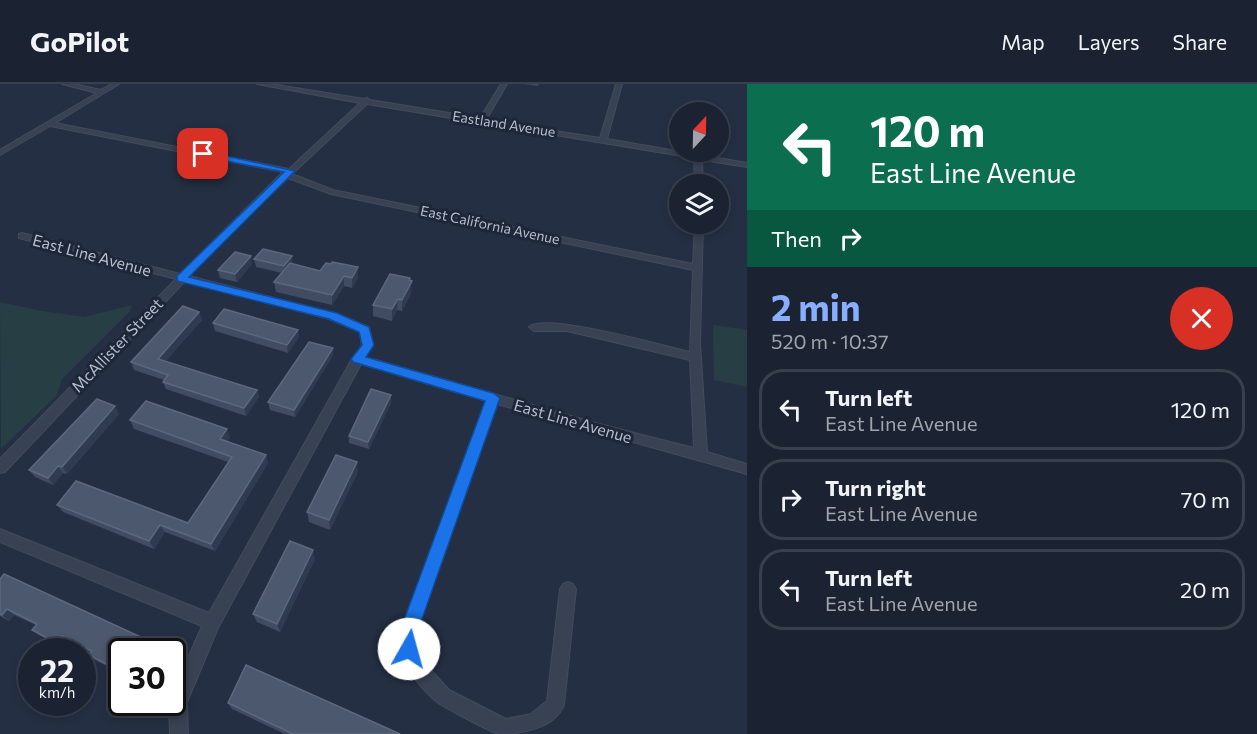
<!DOCTYPE html>
<meta charset="utf-8">
<style>
:root{--surface:#1b2332;--page:#242b3a;--text:#f1f3f6;--muted:#a0a4ac;--line:#39404d;--accent:#89aeff}
body{margin:0;font-family:Commissioner,sans-serif;background:var(--page);color:var(--text);height:100vh;display:flex;flex-direction:column;font-size:22px;white-space:nowrap}
*{box-sizing:border-box;margin:0}
p{font-size:20px;color:var(--muted)}
.icon{flex:none;width:33px;height:33px;fill:none;stroke:currentColor;stroke-width:2;stroke-linecap:round;stroke-linejoin:round}
.map{position:relative;flex:1;overflow:hidden}
.panel{display:flex;flex-direction:column;background:var(--surface);width:510px}
.panel>*{flex:none}
.hud{background:#0b6e4f;color:#fff;overflow:hidden}
.needle{width:39px;rotate:22deg}
.controls{position:absolute;left:669px;top:18px;display:grid;gap:12px}
.controls a{display:grid;place-items:center;width:60px;height:60px;border-radius:50%;background:var(--surface);box-shadow:0 3px 9px #0003,0 0 0 2px var(--line);font-size:30px}
.speed{position:absolute;left:18px;top:554px;display:flex;gap:12px;font-size:30px;font-weight:700;text-align:center}
.speed>*{display:grid;place-content:center;width:78px;height:78px;border-radius:50%;background:var(--surface);box-shadow:0 3px 9px #0003,0 0 0 2px var(--line);line-height:1}
.speed small{font-size:15px;font-weight:400}
.speed .limit{border:3px solid #111;border-radius:9px;background:#fff;color:#111}
.pin{position:absolute;display:grid;place-items:center;width:51px;height:51px;color:#fff;margin:-26px;border-radius:12px;box-shadow:0 3px 9px #0006}
.me{position:absolute;width:66px;margin:-33px;rotate:7deg;stroke-linejoin:round;filter:drop-shadow(0 0 4px #0008)}
.turn{display:flex;align-items:center;gap:21px;height:126px;padding:0 24px;font-size:27px}
.turn .icon{width:78px;height:78px;stroke-width:2.5}
.turn b{display:block;font-size:42px;line-height:51px}
.then{display:flex;align-items:center;height:57px;padding:0 24px;background:#0003;gap:12px;font-size:22px}
.round{display:grid;place-items:center;flex:none;width:63px;height:63px;border-radius:32px;background:var(--page)}
.headline{display:flex;align-items:center;justify-content:space-between;height:102px;padding:0 24px}
h1{font-size:36px;font-weight:700;line-height:45px;color:var(--accent)}
ul{padding:0;list-style:none}
li{display:flex;align-items:center;gap:18px;height:81px;margin:0 12px 9px;padding:0 12px;border:3px solid var(--line);border-radius:24px}
li div{flex:1}
li b{display:block;font-size:22px}
li em{font-style:normal}
header{display:flex;align-items:center;gap:36px;box-sizing:border-box;height:84px;padding:0 30px;background:var(--surface);border-bottom:2px solid var(--line)}
header strong{font-size:28px}
nav{display:flex;gap:33px;margin-inline-start:auto;font-size:21px}
main{display:flex;flex:1;min-height:0}
.map>svg:first-child{display:block}
.green{fill:#273f44}
.lines{fill:none;stroke-linecap:round;stroke-linejoin:round}
.minor-casing{stroke:#434b5c;stroke-width:2}
.minor{fill:#394253;fill-rule:evenodd}
.wall{fill:#3f4c62}
.shaded-wall{fill:#2f3b51}
.building{fill:#4c586e;stroke:#5c687c;stroke-width:1.5}
.route{fill:#1a73e8;stroke:#114b97;stroke-width:1.5}
.labels{text-anchor:middle;stroke-width:6;stroke-linejoin:round;paint-order:stroke}
.far-street-label{font-size:14px;fill:#b6bdcd;stroke:#1e2738}
.street-label{font-size:16px;fill:#b6bdcd;stroke:#1e2738}
</style>
<header>
<strong>GoPilot</strong>
<nav><a>Map</a><a>Layers</a><a>Share</a></nav>
</header>
<main>
<div class="map">
<svg width="747" height="650" viewBox="0 0 747 650">
<rect width="100%" height="100%" fill="#242f43"/>
<path class="green" d="M0,218L42,227L85,233L132,221L130,227L62,295L57,311L1,365Z
M713,241L747,246V303L714,296Z"/>
<g class="lines">
<defs>
<path id="minor" d="M62,0H74L101,6L112,0H119L55,39L289,85L360,19L257,0H271L364,15L367,14L370,16L480,34L501,0H507L486,36L600,54L616,0H622L607,55L747,79V83L702,76L703,100H695L694,74L367,20L292,90L333,106L693,180L695,140H703L700,259L707,368L747,380V390L497,320L415,552L419,573L449,606L506,635L531,630L547,617L560,505L563,500L568,498L573,500L576,505L564,621C554,644 523,650 499,650C491,648 445,624 437,618C425,609 415,594 405,583L399,552L486,317L361,280L218,544L187,618L188,650H170L169,618H172V611L202,542L0,458V445L209,529L352,275L362,261L360,248L329,235L185,197L5,388L0,389V375L176,195L19,154V150L22,149L180,190L283,88L50,42L0,71V66L97,9ZM288,94L331,110L693,186L690,268C664,262 545,228 529,243L534,247H567L690,276L694,364L599,340L365,273L373,261L369,243L336,230L189,192L229,150Z"/>
</defs>
<use href="#minor" class="minor-casing"/>
<use href="#minor" class="minor"/>
</g>
<path class="wall" d="M524,0H539L538,2Z
M254,175L293,180L320,187L358,183V194L352,204L344,202L332,221L276,208L274,198L282,189L256,183Z
M252,180L237,198L220,194L218,186Z
M410,197L411,209L402,227L397,226L392,237L373,232V221Z
M199,228L202,236L165,277L257,306L259,313L246,332L166,305L163,298L164,296L134,286L131,278Z
M213,239L298,246L299,253L288,269L215,247Z
M333,271L295,333L270,326L268,318Z
M391,319L369,365L349,359V352Z
M119,330L67,390L63,389L53,401L35,393L29,386Z
M130,336L230,353L227,357L266,371L268,379L215,467L165,448L154,465L63,428L57,421L188,439L228,378L134,345Z
M358,388L330,446L309,438L307,428Z
M315,475L280,548L257,538L253,530Z
M0,495L154,559L159,564L157,567H122L121,589L95,576L89,571L91,569L69,557L64,564L39,551L32,546L36,541L14,531L9,537L0,532Z
M228,619L400,650H285L232,625Z"/>
<path class="shaded-wall" d="M251,172L252,180L237,198L235,190Z
M292,172L293,180L285,190L284,182Z
M358,183V194L352,204V194Z
M344,192V202L332,221V211Z
M410,194L409,202L412,197L411,209L402,227V216Z
M398,215L397,226L392,237V225Z
M199,228L202,236L161,283L158,275Z
M298,246L299,253L288,269L287,261Z
M333,264V271L295,333L294,326Z
M257,306L259,313L246,332L244,324Z
M391,311V319L369,365L368,358Z
M115,322L119,330L67,390L62,383Z
M227,345L230,353L223,363L220,355Z
M266,371L268,379L215,467L211,460Z
M357,378L358,388L330,446L329,436Z
M58,382L63,389L53,401L48,394Z
M160,441L165,448L154,465L149,457Z
M313,466L315,475L280,548L277,540Z
M7,525L14,531L9,537L2,531Z
M62,552L69,557L64,564L57,559Z
M154,559L159,564L157,567H149Z
M120,578L122,579L121,589L116,585Z"/>
<path class="building" d="M263,165L292,172L284,182L254,175Z
M235,168L251,172L235,190L218,186Z
M332,178L358,183L352,194L344,192L332,211L274,198L290,179L320,187L326,179L331,180Z
M390,190L410,194L409,196L412,197L402,216L398,215L392,225L373,221Z
M183,222L199,228L158,275L257,306L244,324L163,298L168,291L131,278Z
M224,225L298,246L287,261L213,239Z
M309,258L333,264L294,326L268,318Z
M371,305L391,311L368,358L349,352Z
M97,315L115,322L62,383L58,382L48,394L29,386Z
M146,317L227,345L220,355L266,371L211,460L160,441L149,457L57,421L76,397L188,439L232,373L130,336Z
M336,371L357,378L329,436L307,428Z
M290,457L313,466L277,540L253,530Z
M4,490L154,559L149,567H122V578H120L116,585L89,571L92,567L62,552L57,559L32,546L37,540L7,525L2,531L0,530V495Z
M246,581L400,650H293L228,619Z"/>
<path class="route" d="M203,67L295,87L189,193L337,229L369,243L374,261L366,273L493,309L500,314L416,552L419,565L416,571L409,574L403,571L398,552L485,317L353,278L351,275L362,261L359,248L329,235L177,197V192L284,88L200,72V68Z"/>
<g class="labels">
<g class="far-street-label">
<text transform="translate(504 40) rotate(9)" y="5">Eastland Avenue</text>
<text transform="translate(490 141) rotate(12)" y="5">East California Avenue</text>
</g>
<g class="street-label">
<text transform="translate(92 171) rotate(15)" y="6">East Line Avenue</text>
<text transform="translate(117 261) rotate(-46)" y="6">McAllister Street</text>
<text transform="translate(573 337) rotate(16)" y="6">East Line Avenue</text>
</g>
</g>
</svg>
<div class="controls">
<a><svg class="needle" viewBox="-14 -14 28 28"><path d="M0-13l5 13h-10z" fill="#e53935"/><path d="M0 13l5-13h-10z" fill="#a0a4ac"/></svg></a>
<a><svg class="icon" aria-label="layers" viewBox="0 0 24 24"><path d="M12 4l9 5-9 5-9-5zM3 14l9 5 9-5"/></svg></a>
</div>
<div class="speed"><div>22<small>km/h</small></div><div class="limit">30</div></div>
<div class="pin" style="left:203px;top:70px;background:#d93025"><svg class="icon" aria-label="arrive" viewBox="0 0 24 24"><path d="M6 21V4h12l-3 4 3 4H6"/></svg></div>
<svg class="me" style="left:409px;top:565px" viewBox="-20 -20 40 40"><circle r="19" fill="#fff"/><path d="M0-13L10 11 0 6-10 11z" fill="#1a73e8"/></svg>
</div>
<section class="panel">
<div class="hud">
<div class="turn"><svg class="icon" aria-label="left" viewBox="0 0 24 24"><path d="M17 20v-9H6M10 6l-5 5 5 5"/></svg><div><b>120 m</b>East Line Avenue</div></div>
<div class="then">Then<svg class="icon" aria-label="right" viewBox="0 0 24 24"><path d="M7 20v-9h11M14 6l5 5-5 5"/></svg></div>
</div>
<div class="headline"><div><h1>2 min</h1><p>520 m · 10:37</p></div><a class="round" style="background:#d93025;color:#fff"><svg class="icon" aria-label="close" viewBox="0 0 24 24"><path d="M6 6l12 12M18 6L6 18"/></svg></a></div>
<ul>
<li><svg class="icon" aria-label="left" viewBox="0 0 24 24"><path d="M17 20v-9H6M10 6l-5 5 5 5"/></svg><div><b>Turn left</b><p>East Line Avenue</p></div><em>120 m</em></li>
<li><svg class="icon" aria-label="right" viewBox="0 0 24 24"><path d="M7 20v-9h11M14 6l5 5-5 5"/></svg><div><b>Turn right</b><p>East Line Avenue</p></div><em>70 m</em></li>
<li><svg class="icon" aria-label="left" viewBox="0 0 24 24"><path d="M17 20v-9H6M10 6l-5 5 5 5"/></svg><div><b>Turn left</b><p>East Line Avenue</p></div><em>20 m</em></li>
</ul>
</section>
</main>
